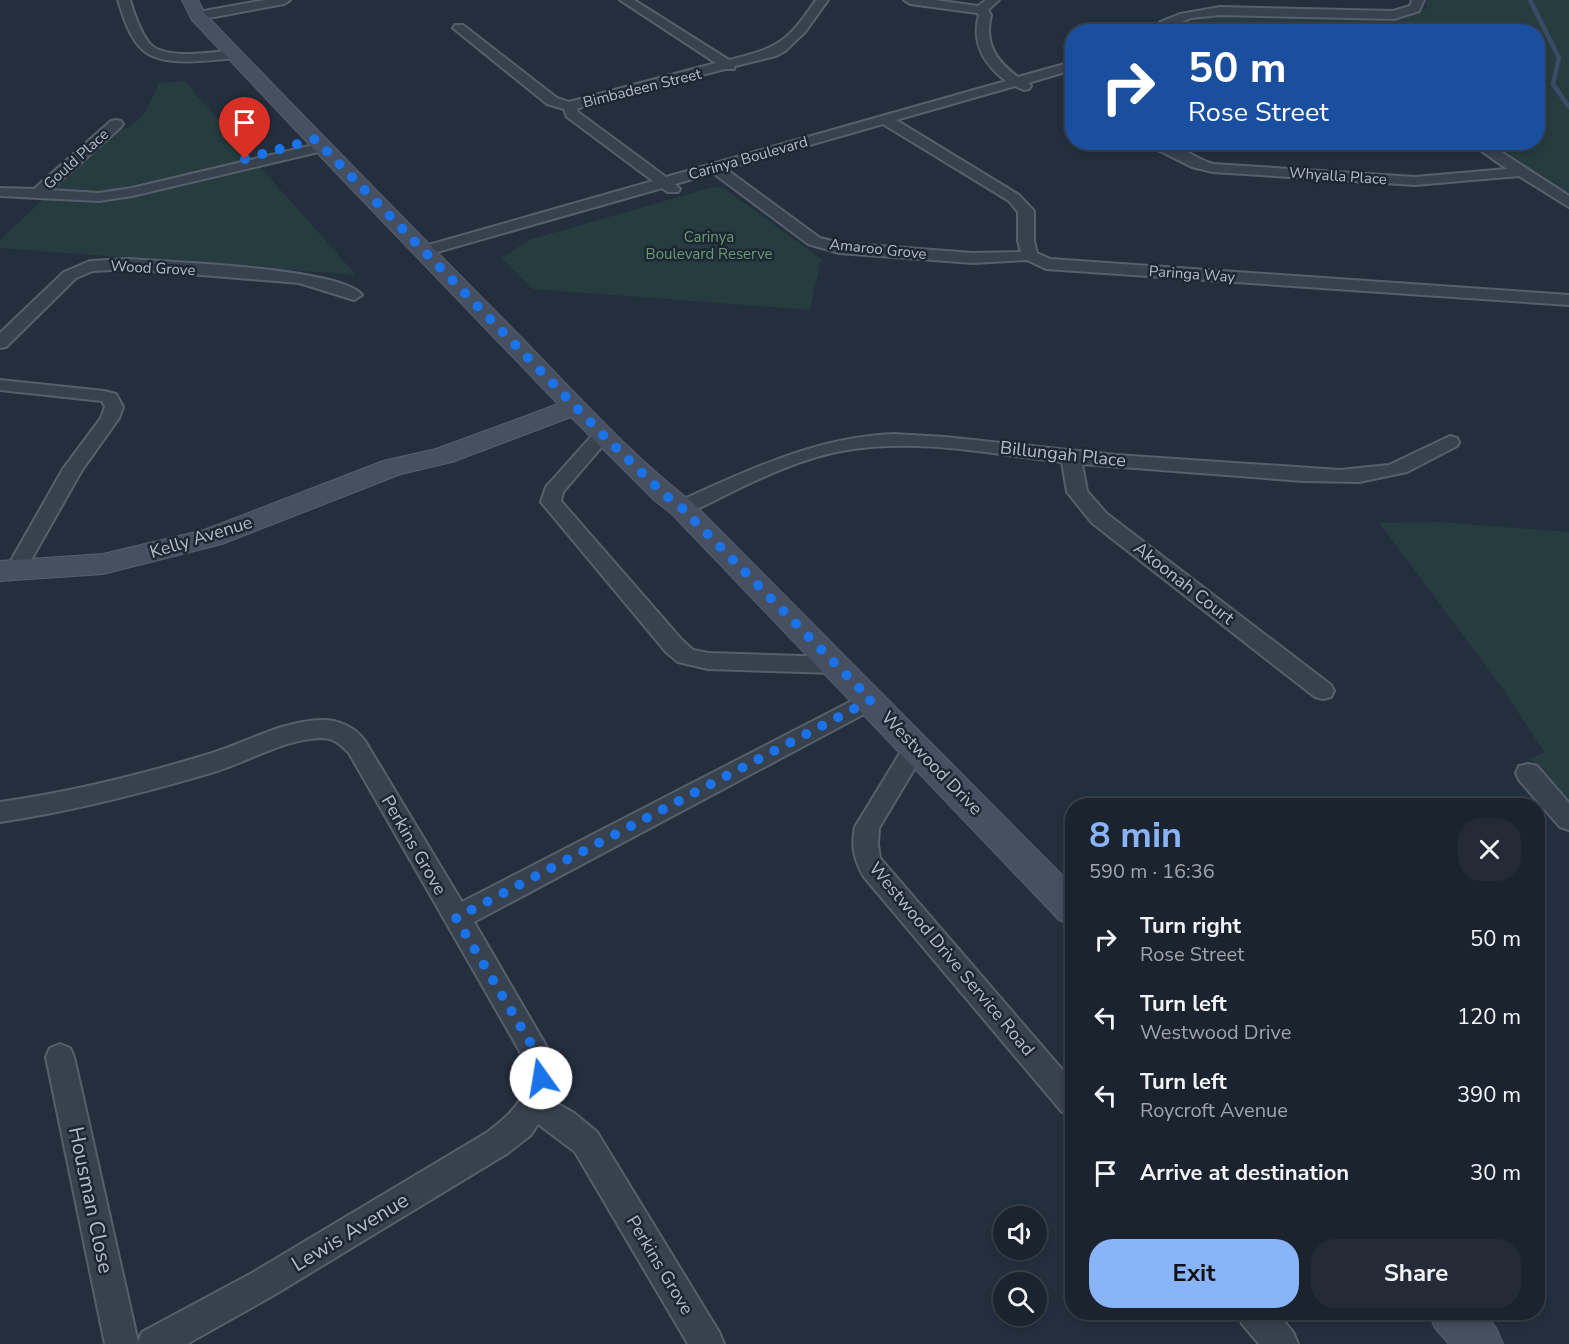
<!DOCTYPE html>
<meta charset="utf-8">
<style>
:root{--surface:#1b232e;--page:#242b36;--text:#f1f3f6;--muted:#a0a4aa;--line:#39404a;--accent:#8ab4f8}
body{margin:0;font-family:"Nunito Sans",sans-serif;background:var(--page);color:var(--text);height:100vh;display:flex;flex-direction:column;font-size:22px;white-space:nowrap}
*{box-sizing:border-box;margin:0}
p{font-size:20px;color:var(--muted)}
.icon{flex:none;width:33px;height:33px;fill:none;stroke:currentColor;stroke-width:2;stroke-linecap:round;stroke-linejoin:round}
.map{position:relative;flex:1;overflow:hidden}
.drawer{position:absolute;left:1065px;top:798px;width:480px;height:522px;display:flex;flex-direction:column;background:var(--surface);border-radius:24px;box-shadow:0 3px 9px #0003,0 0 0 2px var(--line)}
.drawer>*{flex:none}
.guide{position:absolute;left:1065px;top:24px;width:480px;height:126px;border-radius:24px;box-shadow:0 3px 9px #0003,0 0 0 2px var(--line);background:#1a4fa0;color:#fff;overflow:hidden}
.buttons{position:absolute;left:993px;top:1206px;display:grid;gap:12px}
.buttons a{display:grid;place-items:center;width:54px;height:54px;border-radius:50%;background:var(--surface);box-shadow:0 3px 9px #0003,0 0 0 2px var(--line);font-size:30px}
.pin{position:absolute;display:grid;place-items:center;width:51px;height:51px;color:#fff;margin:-62px -26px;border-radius:50% 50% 50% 0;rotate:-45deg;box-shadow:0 0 6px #0007}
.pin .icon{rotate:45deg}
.me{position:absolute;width:66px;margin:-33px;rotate:347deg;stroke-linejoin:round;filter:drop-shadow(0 0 4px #0008)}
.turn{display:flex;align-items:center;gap:21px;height:126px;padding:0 24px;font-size:27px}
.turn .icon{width:78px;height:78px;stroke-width:2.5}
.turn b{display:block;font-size:42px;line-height:51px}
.round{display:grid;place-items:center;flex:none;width:63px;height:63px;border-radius:24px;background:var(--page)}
.summary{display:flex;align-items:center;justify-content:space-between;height:102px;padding:0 24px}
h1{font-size:36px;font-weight:700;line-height:45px;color:var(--accent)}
.cta{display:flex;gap:12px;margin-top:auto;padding:12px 24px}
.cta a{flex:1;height:69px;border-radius:24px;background:var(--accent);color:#111;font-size:24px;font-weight:700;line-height:69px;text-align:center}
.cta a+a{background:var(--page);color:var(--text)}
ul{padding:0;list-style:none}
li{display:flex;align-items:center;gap:18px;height:78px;padding:0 24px}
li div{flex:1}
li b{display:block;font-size:22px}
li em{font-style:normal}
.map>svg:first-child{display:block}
.green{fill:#263c3f}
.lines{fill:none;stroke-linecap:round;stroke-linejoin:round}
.stream{stroke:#394c67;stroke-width:4.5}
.street-casing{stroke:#565f6c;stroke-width:4}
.secondary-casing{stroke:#565f6c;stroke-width:2}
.street{fill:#38414e;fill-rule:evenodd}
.secondary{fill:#465061;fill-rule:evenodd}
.route{stroke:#1a73e8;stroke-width:10;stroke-dasharray:0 18}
.labels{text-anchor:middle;stroke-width:5;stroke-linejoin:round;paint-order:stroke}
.far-street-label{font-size:15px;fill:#b4bcc9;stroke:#1d2633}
.far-park-label{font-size:15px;fill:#6b9a76;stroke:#1d2633}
.street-label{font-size:18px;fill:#b4bcc9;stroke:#1d2633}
.near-street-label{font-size:21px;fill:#b4bcc9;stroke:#1d2633}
</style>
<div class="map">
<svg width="1569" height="1344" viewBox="0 0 1569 1344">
<rect width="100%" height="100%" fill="#242f3e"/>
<path class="green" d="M1426,0H1569V196L1486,143L1538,142V32H1173L1181,22L1206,15L1392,18L1413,15L1427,8Z
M184,81L356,275L0,248V240L117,131C142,127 149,104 159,83Z
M713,187L724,188L821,259L810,310L533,289L501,258L529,240Z
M1441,522L1569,532V806L1530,758L1545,753L1503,689L1379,523Z"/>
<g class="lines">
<path class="stream" d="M1530,0L1559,58L1553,84L1569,107"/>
<defs>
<path id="street" d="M118,0H130C134,14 140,31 149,43C164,61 214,52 235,50L241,54L235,58C211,60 162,68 143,50C130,39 123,16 118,0Z
M265,0H290L284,4L198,20L192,16L198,12Z
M620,0H634L729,60C778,48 787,43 816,0H828L805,32L785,51L776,56L735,66L734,69H725L589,104L577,109L578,112L666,177L1006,81C984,64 971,43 979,15L977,13L910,4L904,0H935L978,6L986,0H999L988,10L991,15C984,43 996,61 1018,77L1072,62V70L1028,83L1031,86L1029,89L1024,90L1015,86L896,120L1019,195L1034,211V241L1037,253L1050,259L1569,295V305L1046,269L1027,260L973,263L839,253L808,244L713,173L675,184L680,189L678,192H668L662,188L430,254H418L416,251L418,248L653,181L567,117L564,109L547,104L453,28L455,25H463L557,98L569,102L716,63ZM883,124L1009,201L1018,212V241L1021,252L973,253L840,243L820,238L726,169Z
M1412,0H1424L1419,11L1394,19L1220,15L1191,18L1170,27L1169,32H1157L1160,22L1180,14L1220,7L1393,11L1410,6Z
M116,120L121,121L123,124L121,127L50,190L99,193L132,188L322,143L329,147L327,150L132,196L99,201L0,196V188L34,189L111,121Z
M1158,142C1177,142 1195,159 1213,164L1415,177L1507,169L1469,142H1486L1569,196V207L1519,176L1415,185L1213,172L1192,167L1156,149L1154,146Z
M128,259C168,262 342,268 362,295L354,300L299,283L128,269L93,271L76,278L6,347L0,348V333L64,272L90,261Z
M0,380L104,391L116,394L123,407L119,418L82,470L22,576L15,578L8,576L5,571L63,469L101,418L105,407L102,401L0,390Z
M603,429L610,431L612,435L563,492L561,501L682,640L693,650L708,653L834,657L842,659L845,665L842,671L834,673L708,669L678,662L666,652L541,502L546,487L596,431Z
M894,434L945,437L1116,455L1340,470L1389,465L1450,436L1457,438L1459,442L1457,446L1407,472L1359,482L1303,481L1082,464L1087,491L1106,513L1331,685L1334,691L1331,697L1323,699L1315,697L1092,523L1067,492L1062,462C991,454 918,438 847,450C792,459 739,489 689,513L682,514L675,513L672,508L675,503C747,471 815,437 894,434Z
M871,691L879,694L882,700L879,706L474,922L548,1049L556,1078L551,1100L574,1113L597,1132L719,1332L724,1344H688L575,1152L538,1124L531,1135L508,1153L274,1295L187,1344H105L46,1057L50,1048L60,1044L70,1048L74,1057L138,1342L142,1332L252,1273L486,1133C516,1110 534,1094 522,1055L349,753C341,745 334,738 322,738C284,739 250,761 214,772C143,793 73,811 0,822V802C71,792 140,775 209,754C246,743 281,721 322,720C339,720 355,727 365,741L462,902Z
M916,737L924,740L928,746L879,828L878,844L880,858L1072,1081V1116L1062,1112L864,877C854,860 851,846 855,827L908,740Z
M1528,764L1537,766L1569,803V830L1560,827L1519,780L1516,773L1519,766Z
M1238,1312H1276L1293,1332L1298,1344H1259L1242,1324Z"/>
<path id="secondary" d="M182,0H198L205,14C307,120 409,224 513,329C570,387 627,452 692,502L1072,885V925L1059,920L672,514L654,500L571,417L452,462L401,474L222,544L103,574L0,581V561L103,554L204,530L383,461L436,449L558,404L342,179L192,20Z
M1428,1312H1483L1496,1328L1503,1344H1449L1435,1328Z"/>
</defs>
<use href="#street" class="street-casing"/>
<use href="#secondary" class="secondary-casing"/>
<use href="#street" class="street"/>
<use href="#secondary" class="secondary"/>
</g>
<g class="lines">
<path class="route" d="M245,159L315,139L603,435L664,494L682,508L871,700L456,918L534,1049L541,1078"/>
</g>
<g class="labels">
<g class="far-street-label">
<text transform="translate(642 88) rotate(-14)" y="5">Bimbadeen Street</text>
<text transform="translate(748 158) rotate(-16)" y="5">Carinya Boulevard</text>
<text transform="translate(76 159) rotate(-42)" y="5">Gould Place</text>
<text transform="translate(1338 176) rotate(4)" y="5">Whyalla Place</text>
<text transform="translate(878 249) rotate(6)" y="5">Amaroo Grove</text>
<text transform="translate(153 268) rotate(3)" y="5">Wood Grove</text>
<text transform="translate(1192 274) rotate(4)" y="5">Paringa Way</text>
</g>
<g class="far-park-label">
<text x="709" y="242">Carinya<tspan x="709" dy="17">Boulevard Reserve</tspan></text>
</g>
<g class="street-label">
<text transform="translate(1063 454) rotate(6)" y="6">Billungah Place</text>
<text transform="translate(201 537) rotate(-17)" y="6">Kelly Avenue</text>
<text transform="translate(1184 583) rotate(38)" y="6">Akoonah Court</text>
<text transform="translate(932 763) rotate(46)" y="6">Westwood Drive</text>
<text transform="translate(414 845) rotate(60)" y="6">Perkins Grove</text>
<text transform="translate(952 959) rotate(50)" y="6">Westwood Drive Service Road</text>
<text transform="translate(660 1265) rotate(59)" y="6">Perkins Grove</text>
</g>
<g class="near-street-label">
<text transform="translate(91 1200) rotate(78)" y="7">Housman Close</text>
<text transform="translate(350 1232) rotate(-31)" y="7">Lewis Avenue</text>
</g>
</g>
</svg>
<div class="buttons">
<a><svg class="icon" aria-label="sound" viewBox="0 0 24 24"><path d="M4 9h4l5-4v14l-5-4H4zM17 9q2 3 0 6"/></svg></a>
<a><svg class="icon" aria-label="search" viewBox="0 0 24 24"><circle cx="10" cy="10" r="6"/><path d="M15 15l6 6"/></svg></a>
</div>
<div class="pin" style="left:245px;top:159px;background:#d93025"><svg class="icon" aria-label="arrive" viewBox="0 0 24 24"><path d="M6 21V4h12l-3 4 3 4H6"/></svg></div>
<svg class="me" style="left:541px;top:1078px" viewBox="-20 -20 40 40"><circle r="19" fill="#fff"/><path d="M0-13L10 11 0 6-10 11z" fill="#1a73e8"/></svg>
<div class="guide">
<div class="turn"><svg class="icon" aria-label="right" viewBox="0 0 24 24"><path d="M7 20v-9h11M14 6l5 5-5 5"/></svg><div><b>50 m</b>Rose Street</div></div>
</div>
<section class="drawer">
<div class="summary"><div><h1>8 min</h1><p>590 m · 16:36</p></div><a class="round"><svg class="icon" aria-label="close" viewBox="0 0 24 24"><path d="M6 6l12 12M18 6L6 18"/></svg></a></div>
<ul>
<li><svg class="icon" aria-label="right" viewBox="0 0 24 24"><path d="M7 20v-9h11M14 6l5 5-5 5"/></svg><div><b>Turn right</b><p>Rose Street</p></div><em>50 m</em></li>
<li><svg class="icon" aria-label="left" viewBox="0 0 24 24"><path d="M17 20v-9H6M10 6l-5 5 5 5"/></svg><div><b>Turn left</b><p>Westwood Drive</p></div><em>120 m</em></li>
<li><svg class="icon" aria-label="left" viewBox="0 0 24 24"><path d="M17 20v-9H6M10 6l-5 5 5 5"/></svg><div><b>Turn left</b><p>Roycroft Avenue</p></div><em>390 m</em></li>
<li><svg class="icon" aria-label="arrive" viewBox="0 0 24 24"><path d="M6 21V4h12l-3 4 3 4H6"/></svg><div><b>Arrive at destination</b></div><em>30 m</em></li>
</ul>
<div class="cta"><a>Exit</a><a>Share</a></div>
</section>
</div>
